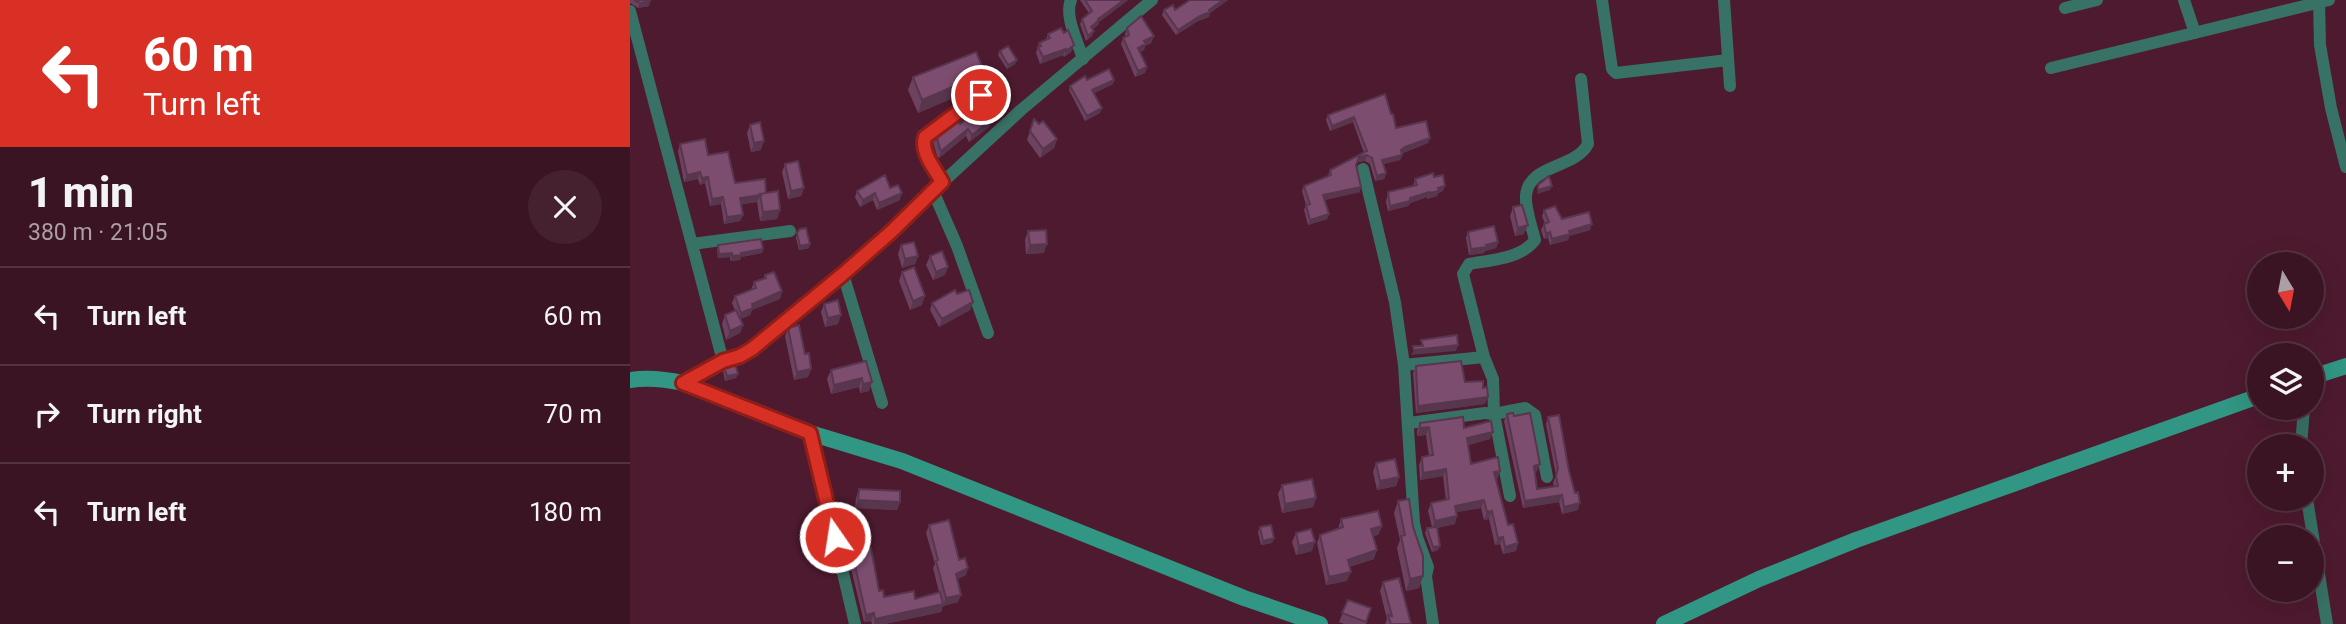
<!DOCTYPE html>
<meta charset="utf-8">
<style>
:root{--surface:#3a1423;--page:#452130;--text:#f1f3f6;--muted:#ab9ea6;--line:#543341}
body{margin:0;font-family:Roboto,sans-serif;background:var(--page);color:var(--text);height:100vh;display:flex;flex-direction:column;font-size:26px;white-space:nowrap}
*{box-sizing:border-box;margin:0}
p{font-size:23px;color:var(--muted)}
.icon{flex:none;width:38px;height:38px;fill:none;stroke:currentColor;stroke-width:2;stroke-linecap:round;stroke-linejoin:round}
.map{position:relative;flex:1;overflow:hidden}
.drawer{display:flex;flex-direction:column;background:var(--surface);width:630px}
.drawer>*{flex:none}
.top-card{background:#d93025;color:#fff;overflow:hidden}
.needle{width:46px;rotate:170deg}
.buttons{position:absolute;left:1617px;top:252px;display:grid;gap:14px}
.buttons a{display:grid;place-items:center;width:77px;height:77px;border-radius:50%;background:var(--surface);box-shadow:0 7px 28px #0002,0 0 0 2px var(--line);font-size:35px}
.pin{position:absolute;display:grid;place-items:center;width:60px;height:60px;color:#fff;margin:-30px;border:4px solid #fff;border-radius:50%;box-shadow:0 2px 7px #0007}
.me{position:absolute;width:77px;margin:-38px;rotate:347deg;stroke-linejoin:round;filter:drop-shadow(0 0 5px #0008)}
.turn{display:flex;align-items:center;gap:24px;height:147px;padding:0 28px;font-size:32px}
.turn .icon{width:91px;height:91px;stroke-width:2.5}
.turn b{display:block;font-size:49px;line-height:60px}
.round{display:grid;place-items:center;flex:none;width:74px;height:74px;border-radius:37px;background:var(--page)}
.head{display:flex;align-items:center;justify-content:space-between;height:119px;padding:0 28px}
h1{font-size:42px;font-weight:800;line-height:52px}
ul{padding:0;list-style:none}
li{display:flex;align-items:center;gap:21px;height:98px;padding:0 28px;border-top:2px solid var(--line)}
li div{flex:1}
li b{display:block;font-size:26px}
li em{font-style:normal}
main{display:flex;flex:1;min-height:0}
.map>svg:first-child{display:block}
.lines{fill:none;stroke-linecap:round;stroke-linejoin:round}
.street{stroke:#387165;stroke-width:12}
.secondary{stroke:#319683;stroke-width:16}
.wall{fill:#6c4260}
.shaded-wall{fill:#58364e}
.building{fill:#7d4d70;stroke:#58364e;stroke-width:2}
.route-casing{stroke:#8d1f18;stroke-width:18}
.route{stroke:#d93025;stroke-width:12}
</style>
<main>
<section class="drawer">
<div class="top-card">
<div class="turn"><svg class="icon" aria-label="left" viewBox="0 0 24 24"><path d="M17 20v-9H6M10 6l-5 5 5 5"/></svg><div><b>60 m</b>Turn left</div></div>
</div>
<div class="head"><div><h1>1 min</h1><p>380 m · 21:05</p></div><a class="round"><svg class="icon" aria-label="close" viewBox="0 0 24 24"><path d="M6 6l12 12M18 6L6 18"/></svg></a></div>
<ul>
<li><svg class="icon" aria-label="left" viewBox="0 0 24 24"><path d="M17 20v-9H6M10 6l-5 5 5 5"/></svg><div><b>Turn left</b></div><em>60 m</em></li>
<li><svg class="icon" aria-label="right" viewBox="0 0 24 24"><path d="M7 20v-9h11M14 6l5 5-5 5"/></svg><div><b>Turn right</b></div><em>70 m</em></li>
<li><svg class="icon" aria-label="left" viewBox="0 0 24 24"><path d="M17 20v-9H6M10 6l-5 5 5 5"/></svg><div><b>Turn left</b></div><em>180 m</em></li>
</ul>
</section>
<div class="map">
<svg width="1716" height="624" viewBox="0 0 1716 624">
<rect width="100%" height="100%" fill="#4e1a2f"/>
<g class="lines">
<path class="street" d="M441,0C434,16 448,42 453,59
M972,0L982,69L986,73L1098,60
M1094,0L1100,86
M1554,0L1565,33
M1689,0L1690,45L1701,108L1716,167
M1435,8L1467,0
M0,11L93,361
M1421,68L1699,0
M733,169L765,302L774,365L784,523L787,537L798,567L796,576L803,624
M312,182C305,169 290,152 295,137L351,95
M303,191L327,246L358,333
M62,244L160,231
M213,274L252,403
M774,365L854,357
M53,383L93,361L110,356L122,349L213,274L391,110L522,0
M779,423L855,413L864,414L863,379L854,357L833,274L839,264C860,260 891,259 905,240C902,227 895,209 896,196C898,164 945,169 958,144L951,79
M180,433L225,624
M1671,446L1674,408
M880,496L864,414L895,408L905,415L917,477
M1677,499L1697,624"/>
<path class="secondary" d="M1682,377L1716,366
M0,380C18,377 35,379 53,383L180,433L272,461L614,598L690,624
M1034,624L1129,579L1226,540L1629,396"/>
</g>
<path class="wall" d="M0,0H20V1L19,6L8,8L0,3Z
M450,0H498L469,22L468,25L463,29L462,36L456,41L450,24L452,19L459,13Z
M558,0H598L580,13L579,17L568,21L546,35L532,15L534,10H545L559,1Z
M497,28L524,36L521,43L515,46L514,50L510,52L517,67L515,73L505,77L491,44L493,38L495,37V34Z
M434,33L444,45L441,52L434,57L433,55L410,64L406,53L409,43L416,40L418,34Z
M370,51L387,60L385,64L377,69L368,55Z
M283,77L351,86L288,113L278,90Z
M457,80L483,84L464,93L470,113L455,121L439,90L440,86Z
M755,94L766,128L798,143L773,153L770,160L753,164L756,173L754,179L745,181L740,164L735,161L728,162L726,165L730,192L694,200L699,214L697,219L678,225L674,210L676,205L672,191L674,186L698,176L700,170L734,153L723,122L700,131L696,120L698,115Z
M370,106L367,114L361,118L359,127L339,142L336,136L309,158L307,156L303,142L306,134Z
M404,119L409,124L427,139L424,148L410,158L397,140Z
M120,125L131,150L121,152L117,133Z
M50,144L78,155L105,183L136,193L150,210L147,219L130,221L127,202L111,204L113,215L110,221L94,224L91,204L80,206L75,183L70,185L68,179L54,182L48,151Z
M155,164L174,188L171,196L158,199L152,172Z
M804,177L813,191L808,193L807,196L797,199V197L780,203L778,206L758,211L756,202L758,192L783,186L785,179Z
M260,188L270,200L247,210L243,200L230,207L225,197L227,191Z
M883,207L894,234L885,236L880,216Z
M914,210L932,219L960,230L939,236L938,240L920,245L918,238L914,239L911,230L914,224H915L912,216Z
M398,231L414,253L396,254L395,240Z
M838,232L868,242L866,248L855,251L854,253L839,255L836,238Z
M167,233L179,248L169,250L166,238Z
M88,245L133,249L132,253L111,257L110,260L100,261V257L88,258L87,250Z
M271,245L288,256L285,264L272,268L268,254Z
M300,256L315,275L303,280L296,265Z
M272,272L292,305L280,310L269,281Z
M135,275L152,291L150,299L122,310L120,315L110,319L113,325L110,333L96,340L92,324L95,315L105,310L102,303L105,296L121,290L124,282L133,279Z
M327,294L343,302L340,310L309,327L300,310L302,303Z
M194,304L208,324L195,327L191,312Z
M158,328L175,354L181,369L178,377L164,380L155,336Z
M236,361L239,391L230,393L229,387L201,394L197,379L201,370Z
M786,366L835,382L855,404L786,413L783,373Z
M94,367L108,374L106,378L95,381L93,371Z
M877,414L884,416L910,464L907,471L905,472L907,489L924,486L923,483L926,475L916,424L918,417L939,471L948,510L932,514L929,502L893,508L874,421Z
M790,423L863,432L860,439L838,445L841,464L868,478L866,479L878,525L888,543L886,551L873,554L870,544L865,545L859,519L854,520L851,508L826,512L825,524L807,528L810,546L808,550L802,552L795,533L797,528L802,527L798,511L801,503L816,500L813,476L790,480L789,465L792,457L799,456L796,435L787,436V431Z
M746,463L769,477L766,486L747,490L743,472Z
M652,485L686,498L683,507L652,513L648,494Z
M229,489L270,502L267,510L225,508L226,498Z
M768,501L783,527L793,576L789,588L776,591L767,548L770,540L764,513Z
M711,519L752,526L748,535L743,536L744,559L719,567L717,581L696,585L687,543L690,535L708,529Z
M299,525L329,560L336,575L327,579L328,602L313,606V605L311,612L255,624H242L241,621L234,622L219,560L222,552L249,591L254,597L285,599L309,592L303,568L305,564L296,533Z
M630,527L644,538L642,543L631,545L628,532Z
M666,533L682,551L666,555L662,542Z
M753,582L781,624H755L757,619L750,591Z
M718,600L741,608L736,624H714L709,622Z"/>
<path class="shaded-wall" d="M494,0H498L469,22L468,25L459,32L461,27L468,19Z
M593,0H598L580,13L579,17L568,21L546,35L548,30Z
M20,1L19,6L8,8L10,3Z
M464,31L462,36L456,41L458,36Z
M524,36L521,43L515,46L514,50L506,54L508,48L514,41Z
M444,45L441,52L434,57L436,51Z
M436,49L433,55L410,64L413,57Z
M387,60L385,64L377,69L378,65Z
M517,67L515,73L505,77L508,71Z
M355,73L351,86L288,113L292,100Z
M484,80L483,84L461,95L462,90Z
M370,106L367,114L356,123L359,115Z
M472,108L470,113L455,121L457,116Z
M724,117L723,122L700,131L702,126Z
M362,119L359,127L339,142L342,135Z
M338,129L336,136L309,158L311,151Z
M800,138L798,143L773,153L769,155L771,150L775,147Z
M427,139L424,148L410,158L413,149Z
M134,141L131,150L121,152L124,143Z
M737,155L735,161L728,162L729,157Z
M772,155L770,160L750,165L752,160Z
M70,172L68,179L54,182L57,175Z
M756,173L754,179L745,181L747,176Z
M78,177L75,183L70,185L72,178Z
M815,186L813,191L808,193L807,196L797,199L799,193L808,188Z
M922,186L920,190L907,194L908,190Z
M731,187L730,192L691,201L693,195Z
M174,188L171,196L158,199L161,191Z
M799,192L797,197L780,203L778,206L758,211L760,206Z
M245,193L243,200L230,207L233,200Z
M272,193L270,200L247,210L249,203Z
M130,195L127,202L108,205L110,198Z
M93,197L91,204L80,206L82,199Z
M150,210L147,219L130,221L133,212Z
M699,214L697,219L678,225L680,220Z
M113,215L110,221L94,224L97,217Z
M962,224L960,230L939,236L938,240L920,245L922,239L939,231Z
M898,225L894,234L885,236L888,228Z
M920,232L918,238L914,239L916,234Z
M868,242L866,248L855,251L854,253L839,255L841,249Z
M180,244L179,248L169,250L170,246Z
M417,244L414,253L396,254L400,245Z
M133,249L132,253L111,257L110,260L100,261L102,256L111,253Z
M102,253L100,257L88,258L89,254Z
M288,256L285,264L272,268L275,259Z
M318,267L315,275L303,280L306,272Z
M152,291L150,299L122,310L120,315L109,320L111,313L122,304Z
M295,296L292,305L280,310L283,301Z
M343,302L340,310L309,327L312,319Z
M211,315L208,324L195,327L198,318Z
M113,325L110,333L96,340L100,331Z
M828,345L826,351L781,355L784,350Z
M181,369L178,377L164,380L167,372Z
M108,374L106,378L95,381L97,376Z
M232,378L229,387L201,394L204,385Z
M242,382L239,391L230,393L233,384Z
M858,397L855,404L786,413L788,406Z
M799,427L796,435L787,436L790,428Z
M863,432L860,439L835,446L837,438Z
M910,464L907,471L901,473L904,466Z
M816,469L813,476L790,480L793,473Z
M870,471L868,478L862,480L864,472Z
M769,477L766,486L747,490L750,481Z
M932,495L929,502L893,508L895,501Z
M686,498L683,507L652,513L655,504Z
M228,500L270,502L267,510L225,508Z
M854,500L851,508L822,513L825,506Z
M950,503L948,510L932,514L934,507Z
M862,511L859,519L854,520L857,512Z
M827,516L825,524L802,529L805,521Z
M752,526L748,535L738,538L741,529Z
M873,537L870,544L865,545L868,538Z
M644,538L642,543L631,545L633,541Z
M685,542L682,551L666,555L669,546Z
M888,543L886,551L873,554L875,547Z
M810,546L808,550L802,552L803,547Z
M747,550L744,559L714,568L718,560Z
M338,568L336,575L323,581L326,574Z
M721,572L717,581L696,585L699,577Z
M793,576L789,588L776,591L780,579Z
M331,595L328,602L313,606L316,598Z
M313,604L311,612L255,624H244L245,619Z
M244,613L241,621L234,622L236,615Z"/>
<path class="building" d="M4,0H20V1L10,3Z
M455,0H494L468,19L469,20L461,27L464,31L458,36L452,19L462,11Z
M560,0H593L579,10L580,12L570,16L548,30L534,10L543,5L545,10Z
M511,16L524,36L514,41L516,44L508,48L517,67L508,71L493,38L499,35L497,28Z
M431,28L434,33L438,30L444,45L436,51V49L413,57L408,47L411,46L409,43L420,38L418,34Z
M378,46L387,60L378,65L370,51Z
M346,52L355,73L292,100L283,77Z
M479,69L484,80L462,90L472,108L457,116L440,86L455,76L457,80Z
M755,94L761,114H763L766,128L796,121L800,138L775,147L771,150L772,155L752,160L756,173L747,176L742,158L737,155L729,157L726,165L731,187L693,195L699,214L680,220L676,205L680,204L674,186L701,175L700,170L737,151L724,117L702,126L698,115Z
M363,97L370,106L359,115L362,119L342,135L338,129L311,151L310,149L306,134L326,119L330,124Z
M404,119L409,124L413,121L427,139L413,149L400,131Z
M130,122L134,141L124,143L120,125Z
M75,139L78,155L98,152L105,183L135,179L136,193L130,194L131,195L110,198L113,215L97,217L93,197L82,199L78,177L72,178L70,172L57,175L50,144Z
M168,161L174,188L161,191L155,164Z
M803,173L804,177L813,175L815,186L808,188L809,191L799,193V192L780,198V201L760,206L758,192L787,185L785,179Z
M255,175L260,188L268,185L272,193L249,203L245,193L233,200L227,191Z
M919,176L922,186L908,190V185Z
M148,191L150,210L133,212L130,194Z
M892,205L898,225L888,228L883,207Z
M925,206L932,219L959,212L962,224L939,231L940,234L922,239L920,232L916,234L914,224L919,222L914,210Z
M864,226L868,242L856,245L857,247L841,249L838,232Z
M176,228L180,244L170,246L167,233L170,229Z
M416,230L417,244L400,245L398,231Z
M131,239L133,249L111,253L112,255L102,256V253L89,254L88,245Z
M284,242L288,256L275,259L271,245Z
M312,251L318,267L306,272L300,256Z
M284,267L295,296L283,301L272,272Z
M144,272L152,291L122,304L123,308L111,313L105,296L126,288L124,282L136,278L135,275Z
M325,290L327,294L339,290L343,302L312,319L302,303Z
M208,300L211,315L198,318L194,304Z
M106,310L113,325L100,331L95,315Z
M169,325L175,354L179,353L181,369L167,372L158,328Z
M827,335L828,345L784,350L783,346H793L791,340Z
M236,361L242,382L233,384L232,378L204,385L201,370Z
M831,361L835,382L853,381V388L857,387L858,397L788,406L786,366Z
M105,363L108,374L97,376L94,367Z
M883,413L884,416L900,413L910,464L904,466L907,489L928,486L926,476L928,468L918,417L929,415L939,471L945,493L948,492L950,503L934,507L932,495L895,501L877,414Z
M833,417L834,428L861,421L863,432L837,438L841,464L868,457L870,471L864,472L878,525L883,524L888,543L875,547L873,537L868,538L862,511L857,512L854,500L825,506L827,516L805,521L801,503L819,499L816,469L793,473L792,457L803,455L799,427L790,428V423Z
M765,459L769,477L750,481L746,463Z
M682,479L686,498L655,504L652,485Z
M229,489L270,491V502L228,500Z
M779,499L783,527L793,556V576L780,579L771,536L775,535L768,501Z
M748,511L752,526L741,529L747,550L718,560L721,572L699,577L690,535L713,527L711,519Z
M319,520L329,560L335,558L338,568L326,574L331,595L316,598L306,561L308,560L299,525Z
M641,525L644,538L633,541L630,527Z
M807,527L810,546L803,547L797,528Z
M681,529L685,542L669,546L666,533Z
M241,548L249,591L253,590L254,597L284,591L285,599L310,592L313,604L245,619L244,613L236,615L222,552Z
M769,578L781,624H761L758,615L762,616L753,582Z
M718,600L741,608L736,622L712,613Z"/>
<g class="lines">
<defs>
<path id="route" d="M205,537L180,433L53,383L93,361L110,356L122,349L213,274L261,232L312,182C305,169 290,152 295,137L351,95"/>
</defs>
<use href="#route" class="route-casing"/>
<use href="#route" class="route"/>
</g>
</svg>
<div class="buttons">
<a><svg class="needle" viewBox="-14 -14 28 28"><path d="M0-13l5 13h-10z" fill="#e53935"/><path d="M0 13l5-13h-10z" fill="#ab9ea6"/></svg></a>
<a><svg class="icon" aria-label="layers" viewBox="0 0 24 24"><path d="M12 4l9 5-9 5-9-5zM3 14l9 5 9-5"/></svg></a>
<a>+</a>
<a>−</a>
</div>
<div class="pin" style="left:351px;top:95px;background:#d93025"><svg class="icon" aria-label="arrive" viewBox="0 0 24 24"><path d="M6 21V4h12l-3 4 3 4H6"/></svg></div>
<svg class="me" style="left:205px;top:537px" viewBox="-20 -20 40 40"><circle r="17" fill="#d93025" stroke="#fff" stroke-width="3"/><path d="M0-11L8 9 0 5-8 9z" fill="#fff"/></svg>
</div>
</main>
